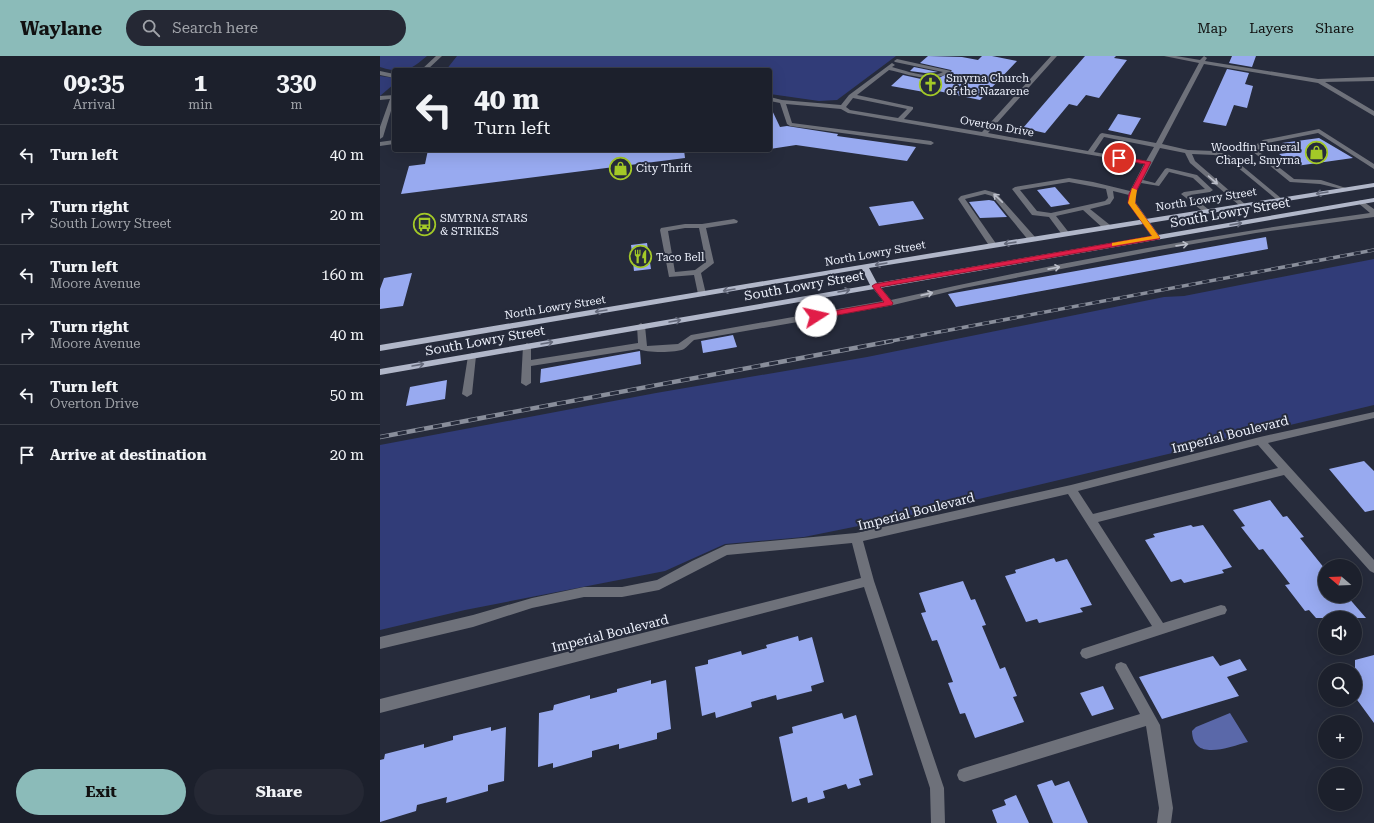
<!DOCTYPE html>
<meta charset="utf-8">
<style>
:root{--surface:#1c202c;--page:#252834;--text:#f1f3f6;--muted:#a0a3a9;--line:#3a3e48;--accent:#8bbbb9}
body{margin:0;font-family:"Roboto Serif",serif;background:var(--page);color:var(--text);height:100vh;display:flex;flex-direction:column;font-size:15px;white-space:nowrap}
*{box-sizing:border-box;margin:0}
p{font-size:13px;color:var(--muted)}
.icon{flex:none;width:22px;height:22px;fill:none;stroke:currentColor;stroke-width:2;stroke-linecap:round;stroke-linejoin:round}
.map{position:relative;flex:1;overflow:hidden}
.details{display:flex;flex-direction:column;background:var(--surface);width:380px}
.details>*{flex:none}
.top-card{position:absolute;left:12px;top:12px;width:380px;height:84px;border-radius:4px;box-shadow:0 4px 16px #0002,0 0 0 1px var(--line);background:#1c202c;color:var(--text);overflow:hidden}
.needle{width:26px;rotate:289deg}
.tools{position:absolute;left:938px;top:503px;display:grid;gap:8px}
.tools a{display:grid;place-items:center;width:44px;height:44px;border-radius:50%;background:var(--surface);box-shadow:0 4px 16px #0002,0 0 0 1px var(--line);font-size:20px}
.pin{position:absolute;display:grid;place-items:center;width:34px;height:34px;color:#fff;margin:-17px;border:2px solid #fff;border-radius:50%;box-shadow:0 1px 4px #0007}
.me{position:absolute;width:44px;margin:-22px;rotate:80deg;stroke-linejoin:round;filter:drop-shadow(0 0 3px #0008)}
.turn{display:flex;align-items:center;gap:14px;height:84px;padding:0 16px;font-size:18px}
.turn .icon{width:52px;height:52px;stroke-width:2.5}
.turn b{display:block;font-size:28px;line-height:34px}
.eta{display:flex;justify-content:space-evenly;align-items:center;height:68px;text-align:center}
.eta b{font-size:24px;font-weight:700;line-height:28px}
.cta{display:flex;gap:8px;margin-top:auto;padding:8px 16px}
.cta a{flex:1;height:46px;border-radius:24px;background:var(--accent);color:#111;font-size:16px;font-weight:700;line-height:46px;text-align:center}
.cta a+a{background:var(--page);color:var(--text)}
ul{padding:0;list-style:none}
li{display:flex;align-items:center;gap:12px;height:60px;padding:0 16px;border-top:1px solid var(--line)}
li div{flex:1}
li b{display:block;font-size:15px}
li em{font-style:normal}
header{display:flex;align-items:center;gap:24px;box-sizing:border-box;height:56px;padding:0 20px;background:var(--accent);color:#111}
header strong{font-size:19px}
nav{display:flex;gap:22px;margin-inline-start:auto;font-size:14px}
.search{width:280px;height:36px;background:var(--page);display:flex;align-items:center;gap:10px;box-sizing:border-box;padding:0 14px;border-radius:22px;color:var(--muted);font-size:15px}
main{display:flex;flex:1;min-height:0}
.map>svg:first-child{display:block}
.green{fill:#313c78}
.water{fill:#5a68a9}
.building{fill:#98aaf0}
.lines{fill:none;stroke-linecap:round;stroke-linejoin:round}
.minor{fill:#6e717a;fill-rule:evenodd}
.major{fill:#b1b7c9;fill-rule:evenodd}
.rail-far1-casing{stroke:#898e9b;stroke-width:3.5}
.rail-casing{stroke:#898e9b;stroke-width:4.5}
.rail-far1{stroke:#262b3b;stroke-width:2.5;stroke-dasharray:7;stroke-linecap:butt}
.rail{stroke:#262b3b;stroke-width:3;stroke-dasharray:9;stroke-linecap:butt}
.oneway{stroke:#bbbec9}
.oneway2{stroke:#656a7b}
.route{fill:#e11d48;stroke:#92132f}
.slow{fill:#f59e0b}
.labels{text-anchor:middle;stroke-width:4;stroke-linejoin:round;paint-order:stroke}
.far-poi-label{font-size:11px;fill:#eef2fd;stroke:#262b3b;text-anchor:start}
.far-street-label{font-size:11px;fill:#eef2fd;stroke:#262b3b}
.street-label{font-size:13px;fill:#eef2fd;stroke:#262b3b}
</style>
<header>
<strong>Waylane</strong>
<div class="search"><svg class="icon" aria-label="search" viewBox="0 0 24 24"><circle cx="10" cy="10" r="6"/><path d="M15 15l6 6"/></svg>Search here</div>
<nav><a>Map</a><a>Layers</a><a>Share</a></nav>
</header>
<main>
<section class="details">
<div class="eta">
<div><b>09:35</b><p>Arrival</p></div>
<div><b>1</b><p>min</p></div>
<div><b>330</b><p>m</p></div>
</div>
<ul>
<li><svg class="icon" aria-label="left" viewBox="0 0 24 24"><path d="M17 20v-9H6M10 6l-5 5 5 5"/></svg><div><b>Turn left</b></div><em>40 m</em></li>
<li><svg class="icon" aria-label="right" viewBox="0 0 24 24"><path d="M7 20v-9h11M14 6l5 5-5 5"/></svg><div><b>Turn right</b><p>South Lowry Street</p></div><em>20 m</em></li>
<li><svg class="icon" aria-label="left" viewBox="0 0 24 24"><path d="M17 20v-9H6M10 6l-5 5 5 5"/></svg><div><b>Turn left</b><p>Moore Avenue</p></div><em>160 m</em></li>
<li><svg class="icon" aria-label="right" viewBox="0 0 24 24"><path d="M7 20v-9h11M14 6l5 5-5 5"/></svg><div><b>Turn right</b><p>Moore Avenue</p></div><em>40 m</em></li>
<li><svg class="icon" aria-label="left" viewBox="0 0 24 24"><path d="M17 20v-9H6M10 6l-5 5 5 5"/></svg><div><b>Turn left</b><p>Overton Drive</p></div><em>50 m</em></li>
<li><svg class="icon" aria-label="arrive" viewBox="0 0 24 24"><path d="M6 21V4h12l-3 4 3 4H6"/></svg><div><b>Arrive at destination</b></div><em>20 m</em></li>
</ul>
<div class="cta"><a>Exit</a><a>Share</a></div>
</section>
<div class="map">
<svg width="994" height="767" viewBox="0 0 994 767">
<rect width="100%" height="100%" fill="#262b3b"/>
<path class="green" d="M0,0H47C28,16 23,18 0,11Z
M77,0H516L457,44L439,45L390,38V14H66Z
M0,20L14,22V28L0,40Z
M994,203V349L523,461L424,481L345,488L285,515L85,554L0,574V389L276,337L487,301L784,241L804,240Z"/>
<path class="water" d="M850,657L868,686C849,691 813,706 812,675L816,671Z"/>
<path class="building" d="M548,0L582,1L598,4L602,0H612L637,5L600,44L558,35L555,38L511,30L523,19L541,23H557L572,15L571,14L540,7Z
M705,0H736L734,2L747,4L719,42L706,39L697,50L689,48L665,77L643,72Z
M852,0H876L872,11L849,7Z
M534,11L558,16L545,17L530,15Z
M847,13L869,17L865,28L873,30L867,52L854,49L846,70L823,66Z
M390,50L400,71L407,70L458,78L457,80L536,91L527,105L416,89L390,93Z
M738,58L761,62L751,79L728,74Z
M939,82L973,102L916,110L899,98L914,96L902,87Z
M48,94H304L305,102L21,138L29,110L45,108Z
M675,131L690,148L671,151L657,134Z
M609,144L614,145L627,161L600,162L589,146Z
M533,145L544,163L499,170L489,151Z
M886,181L888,193L576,251L568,238Z
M267,187L271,213L254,215L251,189Z
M32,217L23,250L0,253V233L4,222Z
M353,279L357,291L323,297L321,285Z
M260,295L261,308L160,327L161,313Z
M67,324L65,343L26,350L30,331Z
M984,405L994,415V454L985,456L949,413Z
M890,444L903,461L907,460L924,481L920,482L945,513V540H967L986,562H936L929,554L925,555L905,529L910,528L883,493L879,494L861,471L865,470L853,454Z
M811,469L813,471L823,469L852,511L842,514L844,517L804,527L801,523L791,526L765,484L775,481L773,478Z
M674,502L676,506L687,503L712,549L700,552L703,556L659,567L657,563L646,566L625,520L636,517L635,514Z
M583,525L591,544L595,543L606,569L602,570L620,613L625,611L637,640L633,641L644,666L595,682L585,657L580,658L568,627L573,626L557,584L552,585L541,557L546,556L539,537Z
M418,580L419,585L432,581L444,626L431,630L432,635L397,644L396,639L371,646L372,651L336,662L335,656L322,660L315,611L328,608V604L361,595L362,599L387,592L386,589Z
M994,599V667L975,641V604Z
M833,600L840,610L860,603L867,614L847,621L859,640L782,663L759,621Z
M271,624V628L286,624L291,673L277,677V683L239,693V688L212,695V701L173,712V707L158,711L159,657L173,654L174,649L210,639V643L237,636V633Z
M723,630L734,653L712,660L700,637Z
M462,657L464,663L476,659L493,719L479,723L481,729L468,733L466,728L443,735L445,742L428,747L427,741L412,746L399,681L413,677L412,671Z
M111,671V675L126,671L124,725L108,729V735L66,747L67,741L37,749L36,755L0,766V704L4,703L5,698L44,688V692L73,684V680Z
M672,724L675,730L689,725L708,767H673L657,729Z
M636,739L649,767H617L612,754L626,749L624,744Z"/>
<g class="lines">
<path class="minor" d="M56,0H62L47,14H41Z
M671,0H677L608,77L708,95L720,78L722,77L776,87L819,7L784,0H796L820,4L824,0L827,2L825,5L938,23L994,21V25L945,26L994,55V60L938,27L824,8L782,88L808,94L834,95L849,99L902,143L897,144L845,101L834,99L812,98L815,105L866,149L860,150L810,107L805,97L780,92L763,124L775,127L785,113L787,112L817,119L833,134L830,136L810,139L828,153L829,155L825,157L801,138L804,136L825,133L813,122L789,116L779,130L761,127L755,138L756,147L781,182L777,184H774L748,147L749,139L733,135L734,142L730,148L710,153L730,169V173H724L703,154L676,160L690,178L686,180H683L669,161L652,159L632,133L635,131L689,122L713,126L750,135L764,108L468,57L461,53L406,48L412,67L551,85L554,87L551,89L410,70L407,68L400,47L390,45V41L402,44L461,49L469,39L512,7L515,9L512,11C527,15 549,24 563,16L515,6L514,5L517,3L571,15C554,29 528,18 509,14L477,39L533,51V53L524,63L602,76ZM473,42L527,53L518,62L470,54L466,51ZM724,81L774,91L766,105L714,96ZM689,126L726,133L728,142L725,145L671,157L657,155L640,134Z
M0,15L14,18V22L0,19Z
M14,39V45L3,81L0,83V71L10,43L0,44V40Z
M939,73L994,108V113L938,77L887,87L878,95L914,123L941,124L966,132V134L940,128L910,126L872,95L877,88L883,84Z
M14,84V88L0,90V86Z
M605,134L616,137L655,181V185H649L612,140L605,138L585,143L617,189L616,191H610L578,143L581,140Z
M981,144L994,153V161L876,177L779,194L584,232L509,250L314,284C310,287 307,291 304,293C297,297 265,297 259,293L151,310V327L146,330L141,327L143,290L147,287L151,290V304L258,287L257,270L261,267L265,270L267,290L298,288L311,279L503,245L491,230L495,228H498L511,244C670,208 829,179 990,157L977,146Z
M354,163L358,165L357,167L326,172L334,207L321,217L326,238L325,240H322L318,238L314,219L289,221L280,174L281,172L305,168H322ZM305,172H319L326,206L315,214L295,216L288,175Z
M92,297L96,300L92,338L87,341L82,338L88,300Z
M994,356V362L888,387L994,504V517L990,515L904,419L718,466L783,567L841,549L845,550L847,554L845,558L841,559L706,603L702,601L700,597L702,593L772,570L688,438L483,485L494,525L564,732L565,767H551L550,732L484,531L0,657V643L481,522L472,487L347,499L279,534L242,541H204L152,552L93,571L0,593V581L93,559L152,542L204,531H242L277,524L312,505L346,489L476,477L691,429L880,381ZM878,389L898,412L713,458L698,435Z
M741,606L746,608L780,669L793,752L791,767H777L779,752L766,670L584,726L579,724L577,719L579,714L584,712L760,658L735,612L736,608Z"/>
<path class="major" d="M994,127V131L489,212L497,227L994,142V146L0,319V313L490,229L482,213L0,295V289L613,187Z"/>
<defs>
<path id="rail-far1" d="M506,286L994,194"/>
<path id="rail" d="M0,381L512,285"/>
</defs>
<use href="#rail-far1" class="rail-far1-casing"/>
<use href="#rail" class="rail-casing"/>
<use href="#rail-far1" class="rail-far1"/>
<use href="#rail" class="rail"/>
</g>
<defs><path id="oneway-shaft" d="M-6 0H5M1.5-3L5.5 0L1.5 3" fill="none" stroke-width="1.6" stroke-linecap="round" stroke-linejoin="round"/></defs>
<g class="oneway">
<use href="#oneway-shaft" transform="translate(833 124) rotate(41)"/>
<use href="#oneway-shaft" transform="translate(618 142) rotate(-136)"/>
<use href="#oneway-shaft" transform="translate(802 189) rotate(-8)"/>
<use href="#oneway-shaft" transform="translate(674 212) rotate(-11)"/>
<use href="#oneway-shaft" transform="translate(547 238) rotate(-13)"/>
</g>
<g class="oneway2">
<use href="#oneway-shaft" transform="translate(942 137) rotate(171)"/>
<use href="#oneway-shaft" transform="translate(856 168) rotate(-10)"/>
<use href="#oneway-shaft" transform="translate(630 187) rotate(172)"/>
<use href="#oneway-shaft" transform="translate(501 208) rotate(170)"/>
<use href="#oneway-shaft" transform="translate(349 234) rotate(171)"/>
<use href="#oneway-shaft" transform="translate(464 235) rotate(-10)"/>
<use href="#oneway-shaft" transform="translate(221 255) rotate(171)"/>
<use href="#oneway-shaft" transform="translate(295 265) rotate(-10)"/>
<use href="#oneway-shaft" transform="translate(167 287) rotate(-10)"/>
<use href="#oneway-shaft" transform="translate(38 309) rotate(-10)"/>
</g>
<path class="route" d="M739,100L771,106L755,138V147L780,182L779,183L500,231L513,247L512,249L436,263L432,260L436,258L504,246L492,230L495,228L772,180L748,147L749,138L765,108L737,103V100Z"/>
<path class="slow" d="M752,132L757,134L755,147L780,182L732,190V187L772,180L748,147Z"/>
<defs>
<symbol id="church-ring" viewBox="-11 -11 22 22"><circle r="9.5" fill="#262b3b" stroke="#a3c927" stroke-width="1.5"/><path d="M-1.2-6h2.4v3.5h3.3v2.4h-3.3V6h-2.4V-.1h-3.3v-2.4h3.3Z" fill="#a3c927"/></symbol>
<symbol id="shop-ring" viewBox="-11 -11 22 22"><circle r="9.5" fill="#262b3b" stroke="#a3c927" stroke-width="1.5"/><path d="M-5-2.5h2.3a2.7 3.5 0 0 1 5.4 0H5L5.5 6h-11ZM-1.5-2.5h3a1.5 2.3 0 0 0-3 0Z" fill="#a3c927"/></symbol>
<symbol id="bus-ring" viewBox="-11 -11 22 22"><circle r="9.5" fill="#262b3b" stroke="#a3c927" stroke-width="1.5"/><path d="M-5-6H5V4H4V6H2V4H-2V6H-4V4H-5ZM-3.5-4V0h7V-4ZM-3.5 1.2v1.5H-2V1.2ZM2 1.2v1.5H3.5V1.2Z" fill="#a3c927"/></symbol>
<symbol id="restaurant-ring" viewBox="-11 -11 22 22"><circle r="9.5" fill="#262b3b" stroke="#a3c927" stroke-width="1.5"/><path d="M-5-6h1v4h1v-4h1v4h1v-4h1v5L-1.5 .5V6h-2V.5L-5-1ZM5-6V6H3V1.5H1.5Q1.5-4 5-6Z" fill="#a3c927"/></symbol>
</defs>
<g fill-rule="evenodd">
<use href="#church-ring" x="538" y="16" width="25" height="25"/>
<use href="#shop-ring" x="924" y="84" width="25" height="25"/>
<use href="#shop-ring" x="228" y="100" width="25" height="25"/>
<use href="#bus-ring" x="32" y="156" width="25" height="25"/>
<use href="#restaurant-ring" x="248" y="188" width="25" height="25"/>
</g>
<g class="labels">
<g class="far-poi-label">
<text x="566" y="26">Smyrna Church<tspan x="566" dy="13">of the Nazarene</tspan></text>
<text x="920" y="95" text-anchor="end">Woodfin Funeral<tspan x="920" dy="13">Chapel, Smyrna</tspan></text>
<text x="256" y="116">City Thrift</text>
<text x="60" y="166">SMYRNA STARS<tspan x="60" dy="13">&amp; STRIKES</tspan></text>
<text x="276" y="205">Taco Bell</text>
</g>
<g class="far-street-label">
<text transform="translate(617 70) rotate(10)" y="4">Overton Drive</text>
<text transform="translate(826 143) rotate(-9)" y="4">North Lowry Street</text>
<text transform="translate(495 197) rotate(-10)" y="4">North Lowry Street</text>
<text transform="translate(175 251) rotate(-9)" y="4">North Lowry Street</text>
</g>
<g class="street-label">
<text transform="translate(850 156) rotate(-10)" y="5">South Lowry Street</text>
<text transform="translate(424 229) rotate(-10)" y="5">South Lowry Street</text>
<text transform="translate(105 284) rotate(-10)" y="5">South Lowry Street</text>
<text transform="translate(850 378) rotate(-14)" y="5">Imperial Boulevard</text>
<text transform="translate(536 455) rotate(-14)" y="5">Imperial Boulevard</text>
<text transform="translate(230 577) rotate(-14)" y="5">Imperial Boulevard</text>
</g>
</g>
</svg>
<div class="tools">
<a><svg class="needle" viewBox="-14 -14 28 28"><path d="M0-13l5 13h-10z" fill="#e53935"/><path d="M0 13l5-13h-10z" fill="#a0a3a9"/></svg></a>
<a><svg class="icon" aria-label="sound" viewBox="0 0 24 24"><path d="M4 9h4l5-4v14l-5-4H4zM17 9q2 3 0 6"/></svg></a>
<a><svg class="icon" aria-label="search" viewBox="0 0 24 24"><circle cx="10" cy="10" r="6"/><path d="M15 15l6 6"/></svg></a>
<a>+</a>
<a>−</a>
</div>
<div class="pin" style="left:739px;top:102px;background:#d93025"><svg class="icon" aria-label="arrive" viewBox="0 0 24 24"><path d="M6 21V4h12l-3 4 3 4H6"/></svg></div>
<svg class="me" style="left:436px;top:260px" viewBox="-20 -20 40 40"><circle r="19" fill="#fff"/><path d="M0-13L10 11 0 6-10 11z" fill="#e11d48"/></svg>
<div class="top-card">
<div class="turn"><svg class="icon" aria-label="left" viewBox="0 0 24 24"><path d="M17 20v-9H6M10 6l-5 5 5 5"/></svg><div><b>40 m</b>Turn left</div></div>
</div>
</div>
</main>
